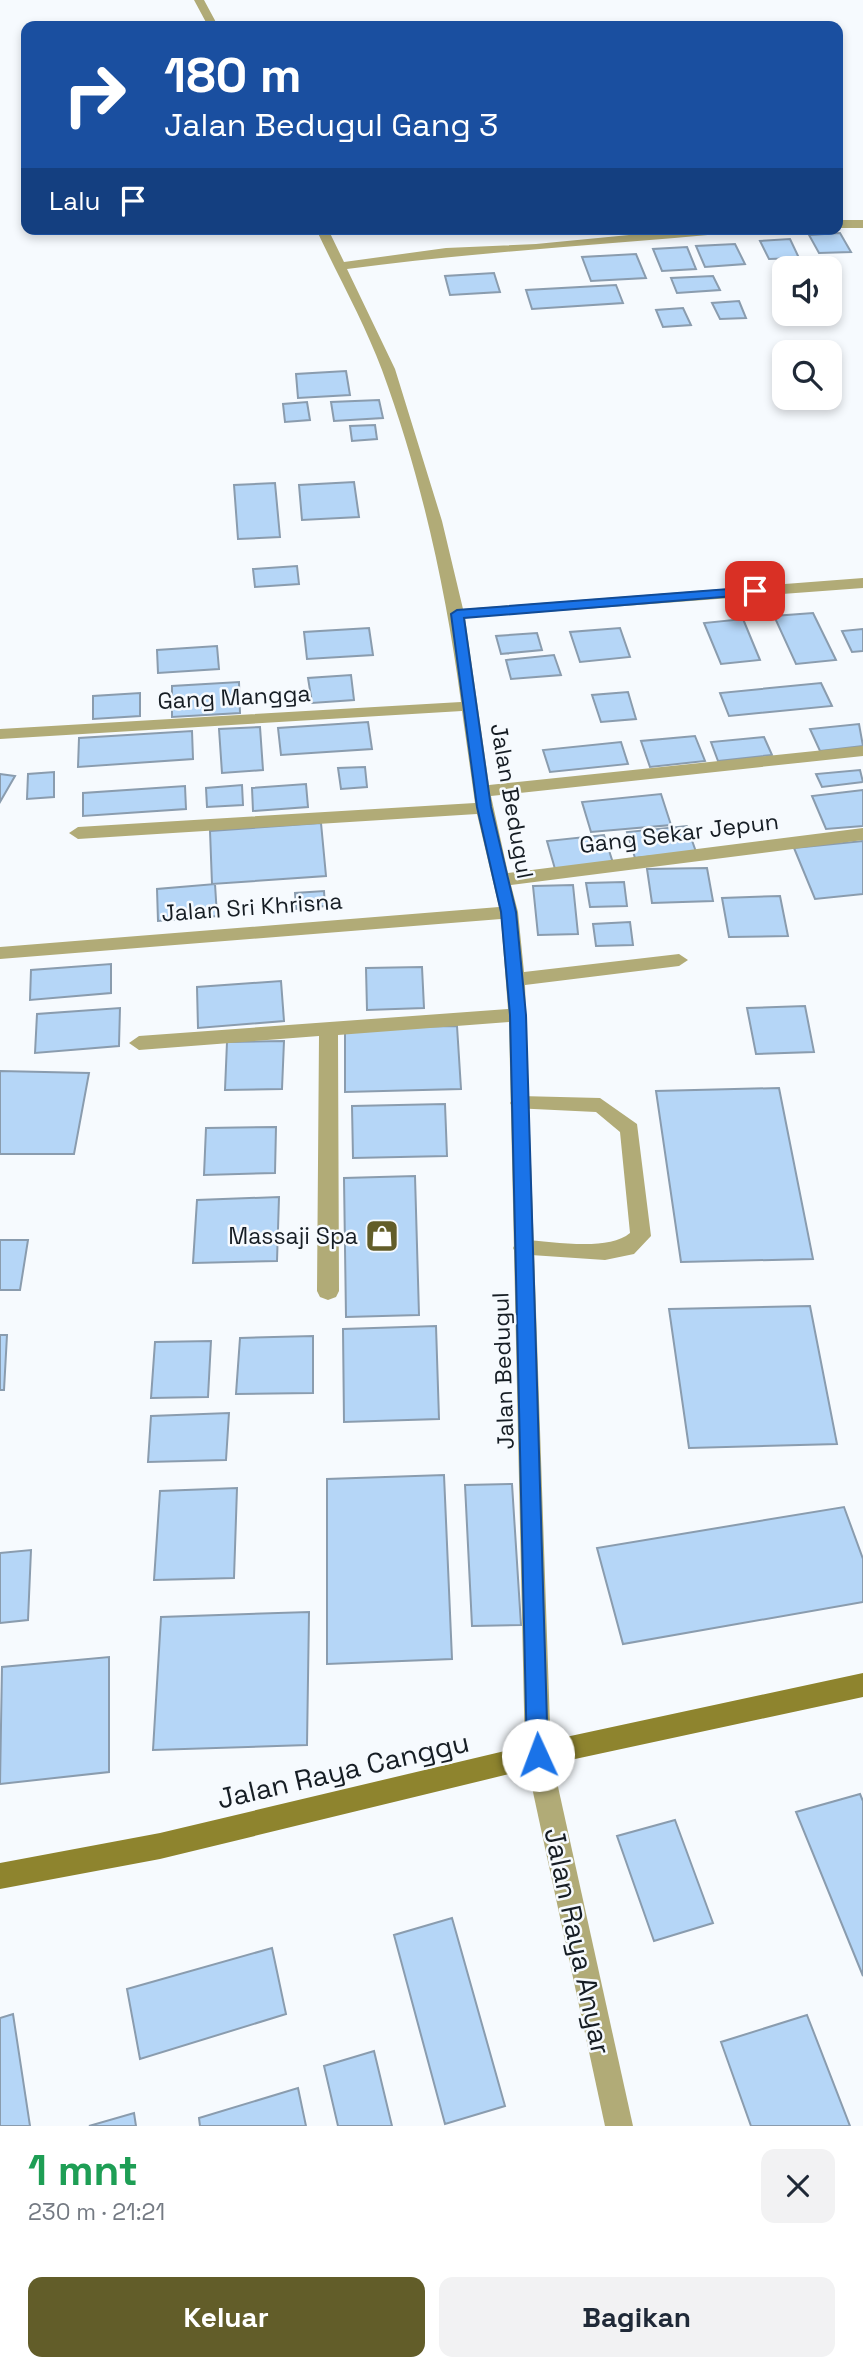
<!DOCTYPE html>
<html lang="id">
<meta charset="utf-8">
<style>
:root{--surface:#fff;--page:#f2f2f3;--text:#1f2937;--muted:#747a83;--accent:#625d29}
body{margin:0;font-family:"Space Grotesk",sans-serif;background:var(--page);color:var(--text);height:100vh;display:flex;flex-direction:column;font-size:26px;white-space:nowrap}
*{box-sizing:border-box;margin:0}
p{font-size:23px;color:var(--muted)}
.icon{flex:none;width:38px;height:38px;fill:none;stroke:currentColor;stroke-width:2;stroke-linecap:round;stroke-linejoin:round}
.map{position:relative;height:2126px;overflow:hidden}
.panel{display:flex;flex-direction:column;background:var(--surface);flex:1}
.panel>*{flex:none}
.top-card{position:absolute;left:21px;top:21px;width:822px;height:214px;border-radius:14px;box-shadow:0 4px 10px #0003;background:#1a4fa0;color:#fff;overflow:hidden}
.fabs{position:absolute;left:772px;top:256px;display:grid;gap:14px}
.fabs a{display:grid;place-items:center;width:70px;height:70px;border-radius:14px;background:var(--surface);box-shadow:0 4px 10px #0003;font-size:35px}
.pin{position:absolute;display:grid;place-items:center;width:60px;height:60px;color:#fff;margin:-30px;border-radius:14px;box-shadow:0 4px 10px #0006}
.me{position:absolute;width:77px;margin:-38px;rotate:358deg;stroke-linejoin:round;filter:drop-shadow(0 0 5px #0008)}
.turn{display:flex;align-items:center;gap:24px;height:147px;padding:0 28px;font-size:32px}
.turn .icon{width:91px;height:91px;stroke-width:2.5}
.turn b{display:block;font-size:49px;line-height:60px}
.then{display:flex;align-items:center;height:66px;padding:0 28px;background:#0003;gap:14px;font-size:26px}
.round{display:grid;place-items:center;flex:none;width:74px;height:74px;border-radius:14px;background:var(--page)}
.headline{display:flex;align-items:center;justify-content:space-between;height:119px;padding:0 28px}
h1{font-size:42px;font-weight:800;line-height:52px;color:#1e9e55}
.cta{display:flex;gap:14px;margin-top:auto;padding:14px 28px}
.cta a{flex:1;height:80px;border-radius:14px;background:var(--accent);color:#fff;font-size:28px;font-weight:800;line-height:80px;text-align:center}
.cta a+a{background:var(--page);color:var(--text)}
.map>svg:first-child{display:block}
.building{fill:#b5d6f7;stroke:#8a9cae;stroke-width:2}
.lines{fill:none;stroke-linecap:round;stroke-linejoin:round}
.service{fill:#b1ab77;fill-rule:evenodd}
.minor{fill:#b1ab77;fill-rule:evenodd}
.tertiary{fill:#b1ab77;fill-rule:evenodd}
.secondary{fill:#8e842e;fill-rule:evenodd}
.route{fill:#1a73e8;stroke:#114b97;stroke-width:2}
.labels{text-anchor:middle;stroke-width:5;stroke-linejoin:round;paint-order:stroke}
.street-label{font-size:23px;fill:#161d24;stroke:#f6fafe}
.poi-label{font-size:23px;fill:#161d24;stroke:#f6fafe;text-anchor:end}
.near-street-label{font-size:28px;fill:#161d24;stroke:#f6fafe}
</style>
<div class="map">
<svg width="863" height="2126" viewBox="0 0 863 2126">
<rect width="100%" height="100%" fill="#f6fafe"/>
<path class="building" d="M840,233L851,252L819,253L809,235Z
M790,239L799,258L769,259L760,241Z
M735,244L745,264L705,267L696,246Z
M687,247L696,269L662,271L653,249Z
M636,254L646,278L591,281L582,257Z
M494,273L500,292L450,295L445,276Z
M713,276L720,290L677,293L671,278Z
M616,285L623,303L532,309L526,290Z
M739,301L746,318L720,319L712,303Z
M683,308L691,325L663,327L656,310Z
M346,371L350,395L298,398L296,374Z
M379,400L383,418L334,421L331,402Z
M307,402L310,420L285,422L283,404Z
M375,425L377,439L352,441L350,426Z
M354,482L359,517L302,520L299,485Z
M275,483L280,537L238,539L234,485Z
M297,566L299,584L255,587L253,569Z
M813,613L836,660L796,664L774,616Z
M743,619L760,660L721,664L704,623Z
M369,628L373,655L307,659L304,632Z
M620,628L630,657L580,662L570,632Z
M863,629V651L852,652L842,631Z
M537,633L542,650L501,654L496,636Z
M217,646L219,669L158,673L157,650Z
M554,655L561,675L511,679L506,660Z
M351,675L354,700L312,703L308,678Z
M239,682L240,713L172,717V686Z
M821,683L832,706L729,716L720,693Z
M628,692L636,719L601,722L592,695Z
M140,693V716L93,719V696Z
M368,722L372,749L281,755L278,728Z
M859,724L863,746L820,751L810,729Z
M260,727L263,770L222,773L219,729Z
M192,731L193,759L78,767L79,738Z
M695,736L705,761L650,767L641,741Z
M764,737L772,755L718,761L711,742Z
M621,742L628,764L550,772L543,750Z
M365,767L367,787L341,789L338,768Z
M860,770L863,782L822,787L816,774Z
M54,772V797L27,799L28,774Z
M0,774L15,776L0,802Z
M306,784L308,807L253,811L252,788Z
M242,785L243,805L207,807L206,788Z
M185,786L186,809L83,816V793Z
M863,790V826L826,829L812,796Z
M661,794L671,825L591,832L582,802Z
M321,823L326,876L212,884L210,831Z
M687,826L696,852L635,858L627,832Z
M604,835L613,863L555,869L547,841Z
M863,841V894L815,899L794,848Z
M707,868L713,901L652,903L647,869Z
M624,882L627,906L590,907L586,883Z
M215,884L217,916L158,921L157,889Z
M573,885L578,934L538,935L533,886Z
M324,891L325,906L296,909L295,893Z
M780,896L788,936L729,937L722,898Z
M630,922L633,945L596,946L593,924Z
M111,964V993L30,1000L31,970Z
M422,967L424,1008L367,1010L366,968Z
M281,981L284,1021L198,1028L197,987Z
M805,1006L814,1052L756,1054L747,1008Z
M120,1008L119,1046L35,1053L37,1014Z
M457,1026L461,1089L345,1092V1028Z
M284,1041L282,1089L225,1090L227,1042Z
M0,1071L89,1073L74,1154H0Z
M779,1088L813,1259L681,1262L656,1091Z
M445,1104L447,1156L353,1158L352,1106Z
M276,1127L275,1173L204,1175L206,1128Z
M415,1176L419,1315L346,1317L344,1178Z
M279,1197L277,1261L193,1263L197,1200Z
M0,1240H28L20,1290H0Z
M810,1306L837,1444L689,1448L669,1309Z
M436,1326L439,1419L344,1422L343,1329Z
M0,1335H7L4,1390H0Z
M313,1336V1393L236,1394L240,1338Z
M211,1341L208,1397L151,1398L155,1342Z
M229,1413L226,1460L148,1462L151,1416Z
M444,1475L452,1659L327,1664V1479Z
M512,1484L521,1625L472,1626L465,1485Z
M237,1488L234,1578L154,1580L160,1491Z
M844,1507L863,1559V1602L623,1644L597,1548Z
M31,1550L28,1620L0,1623V1553Z
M309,1612L307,1745L153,1750L161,1617Z
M109,1657V1772L0,1784L2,1667Z
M860,1794L863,1801V1976L796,1812Z
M675,1820L713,1923L654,1941L617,1836Z
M452,1918L505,2106L445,2124L394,1935Z
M272,1948L286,2014L140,2059L127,1989Z
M13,2014L30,2126H0V2018Z
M807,2015L850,2126H751L721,2042Z
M374,2051L392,2126H338L324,2066Z
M298,2088L306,2126H200L199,2118Z
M134,2113L136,2126H89Z"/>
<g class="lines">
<path class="service" d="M520,1096L600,1098L637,1124L651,1236L634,1254L605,1260L516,1254L513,1248L516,1242L523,1240C552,1241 608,1252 630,1233L620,1132L596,1112L513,1108L510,1103L513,1098Z"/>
<path class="minor" d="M194,0H204L218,26H208Z
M838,220H863V228H838Z
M316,229H328L344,262L446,248L536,244L691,229H736L730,233C602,245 474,252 347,269L395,369L442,521L463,609L863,578V588L465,618L489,785L863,746V756L491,796L508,873L863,828V840L511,885L518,912L524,972L679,954L688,960L679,966L525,985L551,1755L547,1764L538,1767L529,1764L525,1755L509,1022L338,1035L339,1291L336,1297L328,1300L320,1297L317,1291L319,1036L139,1050L129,1043L139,1036L508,1009L501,919L0,959V947L499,907L477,814L78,839L69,833L78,827L475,803L462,711L0,739V729L461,702C446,589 421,476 382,370C364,322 338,276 316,229Z"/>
<path class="tertiary" d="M538,1743L547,1746L551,1755L633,2126H605L525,1755L529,1746Z"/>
<path class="secondary" d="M863,1673V1697L538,1767L160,1859L0,1889V1863L160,1833L538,1743Z"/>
</g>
<path class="route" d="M755,587L761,591L759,594L464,618L491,807L516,912L526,1015L548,1755L545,1762L538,1765L531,1762L527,1755L510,1015L501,912L477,807L451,614L457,610Z"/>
<defs>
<symbol id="shop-square" viewBox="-11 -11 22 22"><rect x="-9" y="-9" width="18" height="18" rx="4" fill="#625d29" stroke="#f6fafe"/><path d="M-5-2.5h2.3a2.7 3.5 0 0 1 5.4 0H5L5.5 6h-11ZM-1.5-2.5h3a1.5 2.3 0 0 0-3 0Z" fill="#fff"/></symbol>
</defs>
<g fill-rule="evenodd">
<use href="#shop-square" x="363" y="1217" width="38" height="38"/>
</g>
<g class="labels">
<g class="street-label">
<text transform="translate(234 697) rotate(-3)" y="8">Gang Mangga</text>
<text transform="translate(512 801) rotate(80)" y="8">Jalan Bedugul</text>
<text transform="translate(679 833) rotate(-7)" y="8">Gang Sekar Jepun</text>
<text transform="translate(252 907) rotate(-4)" y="8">Jalan Sri Khrisna</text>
<text transform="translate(503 1371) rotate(-92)" y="8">Jalan Bedugul</text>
</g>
<g class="poi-label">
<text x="358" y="1244">Massaji Spa</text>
</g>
<g class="near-street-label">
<text transform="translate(343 1770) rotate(-13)" y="10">Jalan Raya Canggu</text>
<text transform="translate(578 1941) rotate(78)" y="10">Jalan Raya Anyar</text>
</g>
</g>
</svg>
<div class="fabs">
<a><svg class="icon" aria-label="sound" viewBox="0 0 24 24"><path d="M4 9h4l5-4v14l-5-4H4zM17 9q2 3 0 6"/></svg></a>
<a><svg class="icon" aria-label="search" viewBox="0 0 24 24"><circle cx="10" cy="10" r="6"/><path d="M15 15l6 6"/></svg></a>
</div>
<div class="pin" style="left:755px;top:591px;background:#d93025"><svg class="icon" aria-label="arrive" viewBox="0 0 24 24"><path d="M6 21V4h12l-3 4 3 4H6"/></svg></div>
<svg class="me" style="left:538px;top:1755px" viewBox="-20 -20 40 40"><circle r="19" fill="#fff"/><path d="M0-13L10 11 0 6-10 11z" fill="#1a73e8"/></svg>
<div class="top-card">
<div class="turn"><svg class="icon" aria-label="right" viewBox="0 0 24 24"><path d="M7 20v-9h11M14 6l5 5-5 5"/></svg><div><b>180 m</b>Jalan Bedugul Gang 3</div></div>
<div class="then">Lalu<svg class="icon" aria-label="arrive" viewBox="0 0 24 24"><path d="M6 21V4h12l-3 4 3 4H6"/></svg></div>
</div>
</div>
<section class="panel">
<div class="headline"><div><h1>1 mnt</h1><p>230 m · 21:21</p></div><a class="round"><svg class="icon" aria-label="close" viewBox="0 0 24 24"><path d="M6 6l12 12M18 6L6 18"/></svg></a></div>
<div class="cta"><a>Keluar</a><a>Bagikan</a></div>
</section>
